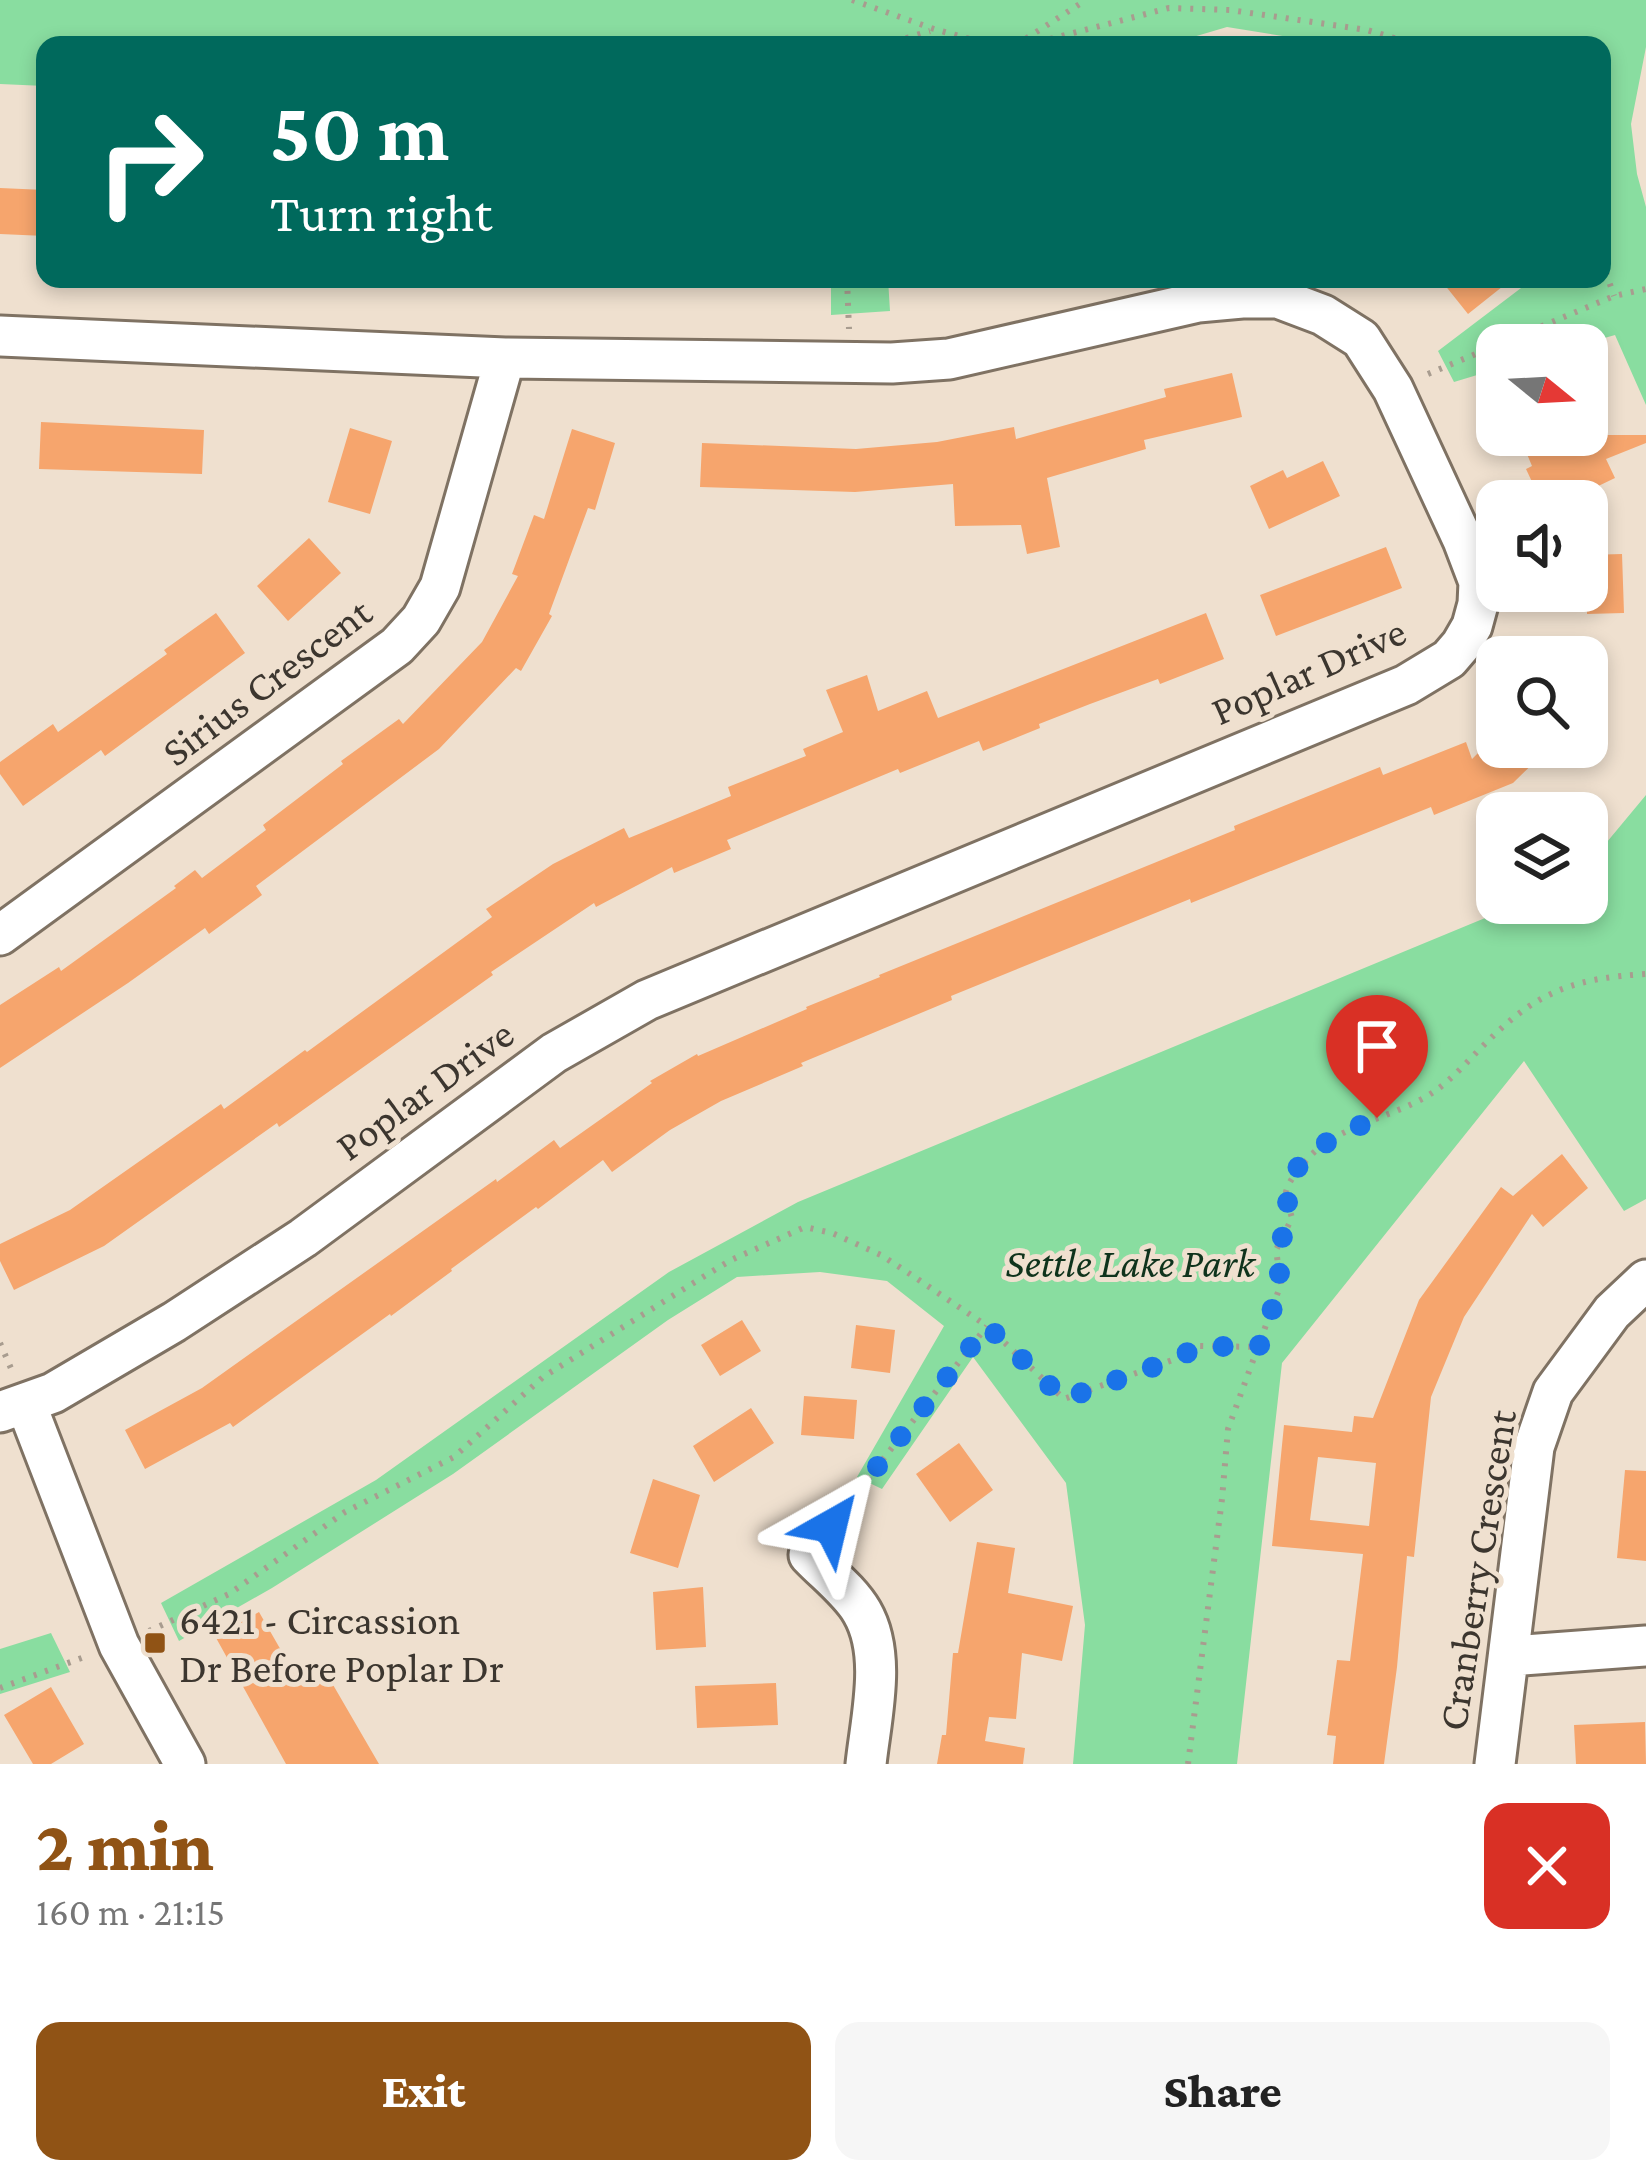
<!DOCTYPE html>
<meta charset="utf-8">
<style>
:root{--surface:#fff;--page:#f6f6f6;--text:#222;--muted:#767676;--accent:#905315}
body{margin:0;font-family:"Crimson Pro",serif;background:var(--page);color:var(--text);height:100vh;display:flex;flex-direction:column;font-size:45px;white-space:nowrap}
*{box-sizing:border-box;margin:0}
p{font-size:39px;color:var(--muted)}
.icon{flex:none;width:66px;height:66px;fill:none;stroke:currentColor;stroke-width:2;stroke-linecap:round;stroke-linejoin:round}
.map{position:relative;height:1764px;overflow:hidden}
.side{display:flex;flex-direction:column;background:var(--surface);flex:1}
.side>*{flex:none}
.guide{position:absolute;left:36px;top:36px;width:1575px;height:252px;border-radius:24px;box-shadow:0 6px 18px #0003;background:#00695c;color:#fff;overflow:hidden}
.needle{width:78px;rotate:108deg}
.buttons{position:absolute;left:1476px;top:324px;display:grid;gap:24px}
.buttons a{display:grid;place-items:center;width:132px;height:132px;border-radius:24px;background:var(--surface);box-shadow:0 6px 18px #0003;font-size:60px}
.pin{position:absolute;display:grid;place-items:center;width:102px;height:102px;color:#fff;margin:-123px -51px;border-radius:50% 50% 50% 0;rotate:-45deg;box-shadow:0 0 12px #0007}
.pin .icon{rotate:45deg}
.me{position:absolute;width:132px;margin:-66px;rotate:37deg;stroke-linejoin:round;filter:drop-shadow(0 0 9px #0008)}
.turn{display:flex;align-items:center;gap:42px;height:252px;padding:0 36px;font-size:54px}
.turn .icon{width:156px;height:156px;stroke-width:2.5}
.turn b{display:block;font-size:84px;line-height:102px}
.round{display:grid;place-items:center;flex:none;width:126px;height:126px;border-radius:24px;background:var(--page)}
.summary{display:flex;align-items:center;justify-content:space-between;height:204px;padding:0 36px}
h1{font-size:72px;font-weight:800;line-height:90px;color:var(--accent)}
.primary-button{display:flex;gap:24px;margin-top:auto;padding:24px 36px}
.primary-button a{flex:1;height:138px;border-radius:24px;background:var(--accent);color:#fff;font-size:48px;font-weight:800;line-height:138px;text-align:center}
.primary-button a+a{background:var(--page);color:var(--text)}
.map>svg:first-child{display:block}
.green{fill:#89dda0}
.building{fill:#f6a56d;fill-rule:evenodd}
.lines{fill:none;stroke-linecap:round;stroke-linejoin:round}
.minor-casing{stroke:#7f7263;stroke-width:45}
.path{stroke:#a89c8f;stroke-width:6;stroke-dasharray:3 9;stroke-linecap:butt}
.minor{stroke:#fff;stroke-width:39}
.route{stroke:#1a73e8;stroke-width:21;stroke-dasharray:0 37.8}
.poi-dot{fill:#905315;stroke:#efe0cf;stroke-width:4.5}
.labels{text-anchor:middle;stroke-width:10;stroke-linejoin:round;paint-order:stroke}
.street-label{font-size:42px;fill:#3c362f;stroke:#efe0cf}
.park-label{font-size:42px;font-style:italic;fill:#0f331c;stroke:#efe0cf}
.poi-label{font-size:42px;fill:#3c362f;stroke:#efe0cf;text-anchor:start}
</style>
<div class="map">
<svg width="1646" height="1764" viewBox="0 0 1646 1764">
<rect width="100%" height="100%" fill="#efe0cf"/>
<path class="green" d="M0,0H1646V47L1631,124L1637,174L1646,207V405L1615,335L1580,345H1497V369L1454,382L1438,351L1533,279H1602V45H1339L1227,27L1166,45H45V86L0,84Z
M831,279H888L890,311L831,315Z
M1646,795V1199L1624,1211L1524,1061L1282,1363L1237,1764H1073L1085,1625L1066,1483L973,1357L882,1489L857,1477L944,1326L887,1281L820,1272L737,1277L668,1320L453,1474L272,1588L179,1641L161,1603L376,1480L669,1272L798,1202L1473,923L1522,903H1587V866Z
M51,1633L70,1672L0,1694V1649Z"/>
<path class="building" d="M0,188L45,190V236L0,234Z
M1440,279H1512L1468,314Z
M1232,373L1242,417L1144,440L1146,449L1047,478L1060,547L1027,554L1021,525L955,526L953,484L855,492L700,487L702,443L856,449L937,442L1014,427L1016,439L1166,397L1164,389Z
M41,422L204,430L202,474L39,469Z
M350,428L392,441L370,514L328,502Z
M572,429L615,443L595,510L588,508L549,614L552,616L521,671L516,668L439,749L256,886L262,895L209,934L205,928L128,983L0,1068V1005L59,967L61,971L176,888L174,886L195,870L202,878L266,830L263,825L343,764L341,761L399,719L403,724L482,642L518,576L512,574L534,515L544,519Z
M1519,435H1646V443L1606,459L1615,478L1567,501H1541L1526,469L1532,466Z
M1323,461L1340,496L1269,529L1250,486L1283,470L1287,478Z
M309,538L341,573L288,621L257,586Z
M1386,547L1402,588L1276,636L1260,595Z
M1622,554L1624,613L1587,614V555Z
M216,613L245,653L105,756L101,750L23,806L0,774V762L53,724L58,732L167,654L164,650Z
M1206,613L1224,659L1160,684L1158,679L1090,704L1039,724L1040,728L983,751L979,741L900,773L898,769L727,840L731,849L674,873L672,867L596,907L594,903L491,972L493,975L279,1127L277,1123L104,1246L14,1290L0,1261V1244L70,1210L221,1104L224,1109L305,1050L307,1052L492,917L486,909L553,864L624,828L629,838L731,796L728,787L806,756L803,749L843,732L826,690L867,675L878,711L927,691L938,718Z
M1466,742L1472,759L1484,747H1550L1513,783L1434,815L1431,807L1191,903L1190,899L951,996L952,1000L801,1063L803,1066L721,1101L670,1130L612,1172L603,1160L538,1209L536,1207L451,1269L452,1271L391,1316L390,1314L233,1427L230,1423L145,1469L125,1430L202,1388L496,1179L497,1182L554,1140L560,1148L652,1083L650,1081L697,1054L698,1056L807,1009L806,1007L880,977L879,975L1235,830L1234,826L1380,767L1383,775Z
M1562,1154L1588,1188L1543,1227L1532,1214L1464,1317L1431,1397L1414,1557L1407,1556L1397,1667L1384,1764H1333L1336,1736L1327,1735L1337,1660L1350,1661L1363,1554L1272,1546L1284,1425L1352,1432L1354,1416L1373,1418L1419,1300L1501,1187L1513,1196ZM1318,1457L1376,1463L1369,1526L1310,1520Z
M742,1320L761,1351L720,1376L701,1345Z
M856,1325L895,1330L890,1373L851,1368Z
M804,1396L857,1400L854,1439L801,1435Z
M751,1408L774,1443L714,1482L693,1446Z
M959,1443L993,1490L950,1522L916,1474Z
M1625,1470L1646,1471V1561L1617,1558Z
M653,1479L700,1495L678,1568L630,1553Z
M977,1542L1015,1548L1008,1593L1073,1606L1062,1661L1022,1653L1016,1719L989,1717L985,1741L1025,1748L1023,1764H937L942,1735H946L953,1653H958Z
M703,1587L706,1647L656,1650L653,1592Z
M259,1612L301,1685L325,1671L379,1764H286L215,1636Z
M776,1683L778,1725L697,1728L695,1686Z
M51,1687L84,1744L51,1764H33L4,1715Z
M1645,1722L1646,1764H1576L1574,1725Z"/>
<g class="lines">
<defs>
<path id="minor" d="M0,336L505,358L892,363L949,359L1198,302L1242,298H1278L1323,315L1361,339L1393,389L1463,540L1479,582L1478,604L1472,626L1461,645L1449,659L1406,685L647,1000L554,1053L303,1238L174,1322L53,1393L0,1412
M0,935L397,646L421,620L440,587L505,358
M26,1404L119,1645L185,1764
M809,1555C826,1573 850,1591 862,1612C887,1655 871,1717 866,1764
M1510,1656L1646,1646
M1495,1764L1534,1447L1553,1392L1612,1312L1646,1280"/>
</defs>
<use href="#minor" class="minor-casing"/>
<path class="path" d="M852,0L934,29L991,45
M883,45L930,31
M1016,45L1086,0
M1027,45L1169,8L1230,10L1367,30L1418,45
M1602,261L1614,296
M847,279L849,329
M1497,345L1614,296L1646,289
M1428,374L1497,345
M0,1343L13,1373
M831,1526L987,1326
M149,1631L229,1594L345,1512L454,1457L543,1377L703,1277L731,1260L805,1227L832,1233L881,1255L910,1274L987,1326L1064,1399L1178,1358L1199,1346L1259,1347
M0,1688L87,1656
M1188,1764L1222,1499L1228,1429L1281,1284L1276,1250L1292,1218C1290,1210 1285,1200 1286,1192C1288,1183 1295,1174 1300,1168C1331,1124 1393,1120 1435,1091C1455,1077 1472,1056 1489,1040C1539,990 1577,978 1646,974"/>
<use href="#minor" class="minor"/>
</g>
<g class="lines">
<path class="route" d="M831,1526L987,1326L1064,1399L1178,1358L1199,1346L1259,1347L1281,1284L1276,1250L1292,1218C1290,1209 1285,1199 1287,1190C1297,1150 1344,1133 1377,1118"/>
</g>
<rect class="poi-dot" x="143" y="1631" width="24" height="24" rx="6"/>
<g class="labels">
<g class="street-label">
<text transform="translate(1308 670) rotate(-24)" y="15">Poplar Drive</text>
<text transform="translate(266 681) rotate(-37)" y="15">Sirius Crescent</text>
<text transform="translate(424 1089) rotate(-36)" y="15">Poplar Drive</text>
<text transform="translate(1476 1570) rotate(-81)" y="15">Cranberry Crescent</text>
</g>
<g class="park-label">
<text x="1130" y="1277">Settle Lake Park</text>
</g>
<g class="poi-label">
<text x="179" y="1634">6421 - Circassion<tspan x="179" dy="48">Dr Before Poplar Dr</tspan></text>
</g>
</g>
</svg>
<div class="buttons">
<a><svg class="needle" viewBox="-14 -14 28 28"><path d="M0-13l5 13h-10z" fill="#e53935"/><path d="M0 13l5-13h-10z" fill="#767676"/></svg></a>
<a><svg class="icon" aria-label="sound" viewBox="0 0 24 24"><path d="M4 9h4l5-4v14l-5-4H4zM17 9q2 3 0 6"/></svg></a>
<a><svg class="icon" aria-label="search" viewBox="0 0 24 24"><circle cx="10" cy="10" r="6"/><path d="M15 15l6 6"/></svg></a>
<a><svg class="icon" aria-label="layers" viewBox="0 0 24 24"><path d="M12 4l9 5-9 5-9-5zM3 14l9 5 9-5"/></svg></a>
</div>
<div class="pin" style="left:1377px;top:1118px;background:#d93025"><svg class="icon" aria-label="arrive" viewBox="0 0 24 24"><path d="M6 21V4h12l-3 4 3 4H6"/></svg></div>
<svg class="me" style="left:831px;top:1526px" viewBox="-20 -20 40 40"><path d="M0-17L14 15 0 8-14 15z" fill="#1a73e8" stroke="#fff" stroke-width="4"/></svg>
<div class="guide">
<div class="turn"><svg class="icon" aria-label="right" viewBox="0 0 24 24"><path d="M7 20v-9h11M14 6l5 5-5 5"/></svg><div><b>50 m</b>Turn right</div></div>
</div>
</div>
<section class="side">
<div class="summary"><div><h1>2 min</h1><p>160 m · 21:15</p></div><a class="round" style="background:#d93025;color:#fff"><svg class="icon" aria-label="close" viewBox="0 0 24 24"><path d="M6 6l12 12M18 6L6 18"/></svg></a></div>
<div class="primary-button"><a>Exit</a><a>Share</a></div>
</section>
